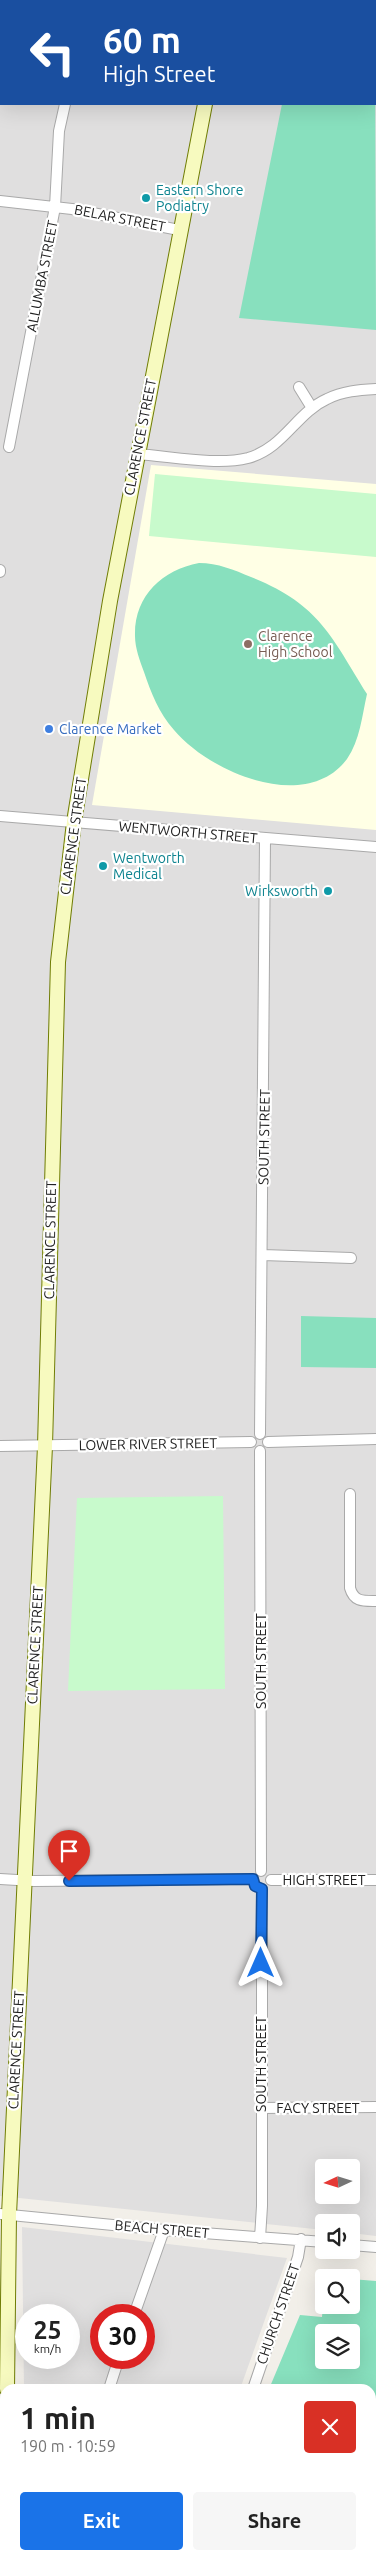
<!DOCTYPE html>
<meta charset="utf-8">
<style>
:root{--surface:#fff;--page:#f6f6f6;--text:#222;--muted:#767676;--accent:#1a73e8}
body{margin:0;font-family:Ubuntu,sans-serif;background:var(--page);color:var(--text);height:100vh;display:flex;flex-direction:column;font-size:19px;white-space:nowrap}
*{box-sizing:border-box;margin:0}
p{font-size:16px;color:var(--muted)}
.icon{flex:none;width:28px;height:28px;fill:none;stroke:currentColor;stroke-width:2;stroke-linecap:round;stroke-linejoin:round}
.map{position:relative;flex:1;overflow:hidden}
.panel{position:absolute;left:0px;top:2384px;width:376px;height:176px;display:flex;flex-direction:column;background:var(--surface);border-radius:15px 15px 0 0;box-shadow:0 5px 20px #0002}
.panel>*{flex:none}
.top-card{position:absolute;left:0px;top:0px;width:376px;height:105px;box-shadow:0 5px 20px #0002;background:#1a4fa0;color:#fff;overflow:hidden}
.needle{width:32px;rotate:266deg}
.controls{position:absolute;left:315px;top:2159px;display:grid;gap:10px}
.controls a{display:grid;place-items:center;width:45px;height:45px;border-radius:5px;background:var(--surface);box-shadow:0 5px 20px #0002;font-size:25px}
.speed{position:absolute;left:15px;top:2304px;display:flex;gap:10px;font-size:25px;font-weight:700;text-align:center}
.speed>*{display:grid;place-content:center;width:65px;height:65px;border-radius:50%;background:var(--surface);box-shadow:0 5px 20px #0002;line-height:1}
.speed small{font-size:12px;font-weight:400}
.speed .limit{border:8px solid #d22;background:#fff;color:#111}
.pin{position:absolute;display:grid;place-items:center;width:42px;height:42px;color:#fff;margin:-51px -21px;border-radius:50% 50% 50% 0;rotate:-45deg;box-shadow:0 0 5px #0007}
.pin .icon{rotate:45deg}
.me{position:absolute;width:55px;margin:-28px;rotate:0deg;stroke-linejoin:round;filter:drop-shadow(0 0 4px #0008)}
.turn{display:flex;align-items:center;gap:18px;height:105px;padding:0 20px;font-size:22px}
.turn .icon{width:65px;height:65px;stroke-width:2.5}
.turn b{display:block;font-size:35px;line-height:42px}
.round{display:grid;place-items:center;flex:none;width:52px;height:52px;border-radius:5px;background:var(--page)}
.summary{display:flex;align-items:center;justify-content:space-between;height:85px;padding:0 20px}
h1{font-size:30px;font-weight:700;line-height:38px}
.button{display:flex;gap:10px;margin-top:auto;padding:10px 20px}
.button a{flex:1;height:58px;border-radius:5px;background:var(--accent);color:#fff;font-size:20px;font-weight:700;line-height:58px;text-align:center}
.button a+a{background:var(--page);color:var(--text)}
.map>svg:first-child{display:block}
.residential{fill:#e0dfdf;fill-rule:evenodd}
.education{fill:#ffffe5}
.park{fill:#c8facc}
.pitch{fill:#88e0be;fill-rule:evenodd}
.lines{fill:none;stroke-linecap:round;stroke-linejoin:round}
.minor-casing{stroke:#a9a9a9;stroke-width:12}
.secondary-casing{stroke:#707d05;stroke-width:16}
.minor{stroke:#fff;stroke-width:10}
.secondary{stroke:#f7fabf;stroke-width:14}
.route-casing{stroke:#114b97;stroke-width:12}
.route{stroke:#1a73e8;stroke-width:9}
.culture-dot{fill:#0f9aa8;stroke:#fff;stroke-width:2}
.education-dot{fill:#8d6e63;stroke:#fff;stroke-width:2}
.shop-dot{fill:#3f7fe0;stroke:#fff;stroke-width:2}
.labels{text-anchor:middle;stroke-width:4.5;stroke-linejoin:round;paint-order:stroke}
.culture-label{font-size:14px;fill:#0d838f;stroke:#fff;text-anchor:start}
.street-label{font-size:14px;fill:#222;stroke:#fff}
.education-label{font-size:14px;fill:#785e54;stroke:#fff;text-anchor:start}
.shop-label{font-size:14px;fill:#366cbe;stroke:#fff;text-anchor:start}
</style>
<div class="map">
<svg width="376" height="2559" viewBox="0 0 376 2559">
<rect width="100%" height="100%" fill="#f2efe9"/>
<path class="residential" d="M0,0H376V2236L351,2233V2222H324V2230L0,2196ZM1,1H375V104H1ZM324,2168H351V2195H324Z
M22,2227L287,2258L240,2389H24ZM26,2315H69V2358H26ZM101,2315H144V2358H101Z
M64,2555H180L179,2559H63Z"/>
<path class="education" d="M151,465L376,484V830L92,805Z"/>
<path class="park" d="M155,474L376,494V557L149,536Z
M223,1496L225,1689L68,1691L77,1498Z"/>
<path class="pitch" d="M375,46L376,330L239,318L282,104H375Z
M199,563C218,563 234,570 251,577C319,604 331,636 367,694C362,716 360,740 347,759C306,814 209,772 174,730C159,713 151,693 144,672C140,661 135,648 135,636C134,596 162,570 199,563Z
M301,1316L376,1318V1368L301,1367Z
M351,2279L376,2281V2559H206L207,2555H371V2389H269L300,2315L322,2317L324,2293V2305H351ZM351,2332V2360H324V2332Z"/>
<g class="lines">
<defs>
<path id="minor" d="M88,1V0
M0,64L1,65
M0,201L72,209L179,230
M299,387L312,408
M9,447L55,207L59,131L65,104
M136,454C170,456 216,466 248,458C284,448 296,413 327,399C343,391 359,390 376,389
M0,570V572
M0,816L376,847
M263,1255L351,1258
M260,1434L265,839
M268,1442L376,1439
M0,1446L251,1442
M260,1451L261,1871
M350,1494V1588C354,1602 363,1601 376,1601
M0,1879L34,1881L253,1879
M271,1880H376
M260,2108L376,2107
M0,2214L164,2230L324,2242
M260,2238L262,2206V1889
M351,2245L376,2247
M134,2315L164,2230
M109,2389L119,2358
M253,2389L298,2257L301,2239
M54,2559V2555
M193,2559L194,2555"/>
<path id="secondary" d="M225,1V0
M7,2389L9,2215L45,1446L58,962L74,822L110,601L205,104
M6,2559V2555"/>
</defs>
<use href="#minor" class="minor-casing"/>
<use href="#secondary" class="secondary-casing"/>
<use href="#minor" class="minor"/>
<use href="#secondary" class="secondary"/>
</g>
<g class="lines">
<defs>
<path id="route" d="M69,1881L253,1879L255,1886L262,1889L261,1963"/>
</defs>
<use href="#route" class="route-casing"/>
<use href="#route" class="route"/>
</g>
<g class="culture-dot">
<circle cx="146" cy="198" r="5"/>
<circle cx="103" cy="866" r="5"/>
<circle cx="328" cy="891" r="5"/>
</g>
<circle class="education-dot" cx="248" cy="644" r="5"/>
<circle class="shop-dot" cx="49" cy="729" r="5"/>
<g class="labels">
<g class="culture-label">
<text x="156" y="195">Eastern Shore<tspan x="156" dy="16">Podiatry</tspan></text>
<text x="113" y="863">Wentworth<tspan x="113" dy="16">Medical</tspan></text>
<text x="318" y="896" text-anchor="end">Wirksworth</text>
</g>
<g class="street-label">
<text transform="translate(120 218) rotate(11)" y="5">BELAR STREET</text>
<text transform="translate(42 276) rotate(-79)" y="5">ALLUMBA STREET</text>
<text transform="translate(140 437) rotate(-79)" y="5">CLARENCE STREET</text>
<text transform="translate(188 832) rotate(5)" y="5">WENTWORTH STREET</text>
<text transform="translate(73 836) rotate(-82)" y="5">CLARENCE STREET</text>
<text transform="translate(264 1137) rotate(-89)" y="5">SOUTH STREET</text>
<text transform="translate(50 1240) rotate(-89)" y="5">CLARENCE STREET</text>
<text transform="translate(148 1444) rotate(-1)" y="5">LOWER RIVER STREET</text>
<text transform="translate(35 1645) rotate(-87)" y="5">CLARENCE STREET</text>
<text transform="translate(261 1661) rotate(-90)" y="5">SOUTH STREET</text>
<text x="324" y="1885">HIGH STREET</text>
<text transform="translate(16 2050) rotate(-87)" y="5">CLARENCE STREET</text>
<text transform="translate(261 2064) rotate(-90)" y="5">SOUTH STREET</text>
<text x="318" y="2113">FACY STREET</text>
<text transform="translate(162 2229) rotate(5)" y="5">BEACH STREET</text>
<text transform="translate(278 2314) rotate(-71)" y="5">CHURCH STREET</text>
</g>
<g class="education-label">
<text x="258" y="641">Clarence<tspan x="258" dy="16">High School</tspan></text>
</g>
<g class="shop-label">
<text x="59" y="734">Clarence Market</text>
</g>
</g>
</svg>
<div class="controls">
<a><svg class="needle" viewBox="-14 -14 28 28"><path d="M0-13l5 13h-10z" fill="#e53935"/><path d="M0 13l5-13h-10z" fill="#767676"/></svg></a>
<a><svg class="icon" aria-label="sound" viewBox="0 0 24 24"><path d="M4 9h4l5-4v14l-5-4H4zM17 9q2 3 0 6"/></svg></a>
<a><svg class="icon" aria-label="search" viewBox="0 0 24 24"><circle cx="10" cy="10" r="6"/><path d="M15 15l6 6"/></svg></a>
<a><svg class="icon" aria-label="layers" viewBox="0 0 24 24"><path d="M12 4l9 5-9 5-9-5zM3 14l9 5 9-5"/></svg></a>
</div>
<div class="speed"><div>25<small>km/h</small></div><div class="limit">30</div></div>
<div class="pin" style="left:69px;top:1881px;background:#d93025"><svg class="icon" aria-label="arrive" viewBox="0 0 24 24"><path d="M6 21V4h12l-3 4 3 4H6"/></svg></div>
<svg class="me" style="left:261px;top:1963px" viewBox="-20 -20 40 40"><path d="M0-17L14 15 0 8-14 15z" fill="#1a73e8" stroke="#fff" stroke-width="4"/></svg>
<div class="top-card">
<div class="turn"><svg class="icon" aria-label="left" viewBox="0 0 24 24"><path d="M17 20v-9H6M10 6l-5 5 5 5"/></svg><div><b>60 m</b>High Street</div></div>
</div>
<section class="panel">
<div class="summary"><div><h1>1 min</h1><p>190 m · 10:59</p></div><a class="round" style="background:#d93025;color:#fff"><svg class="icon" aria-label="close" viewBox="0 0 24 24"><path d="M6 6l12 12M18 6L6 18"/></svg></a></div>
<div class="button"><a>Exit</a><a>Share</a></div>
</section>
</div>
